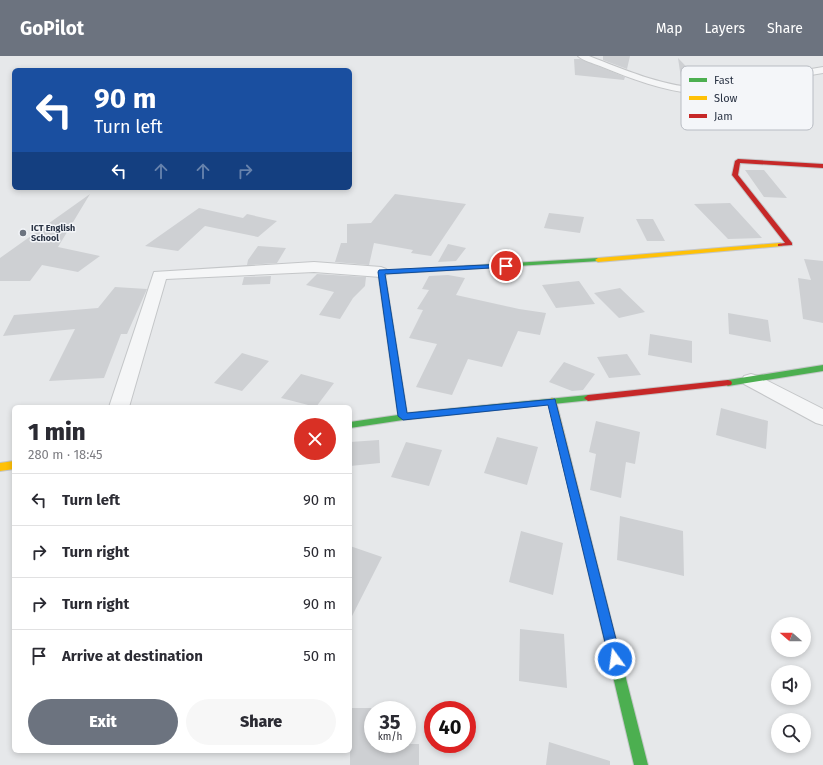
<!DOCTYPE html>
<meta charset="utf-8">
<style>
:root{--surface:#fff;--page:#f7f7f7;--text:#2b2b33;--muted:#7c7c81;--line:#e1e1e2;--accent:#6c737f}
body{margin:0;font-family:"Fira Sans",sans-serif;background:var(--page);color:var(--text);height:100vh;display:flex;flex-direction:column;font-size:15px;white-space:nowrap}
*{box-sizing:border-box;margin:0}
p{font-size:13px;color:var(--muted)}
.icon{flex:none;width:22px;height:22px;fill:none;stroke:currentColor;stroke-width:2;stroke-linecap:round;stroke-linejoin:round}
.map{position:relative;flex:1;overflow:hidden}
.side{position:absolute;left:12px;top:349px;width:340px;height:348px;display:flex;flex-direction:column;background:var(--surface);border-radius:6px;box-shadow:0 2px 6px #0003}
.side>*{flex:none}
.hud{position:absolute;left:12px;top:12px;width:340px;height:122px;border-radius:6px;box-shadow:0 2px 6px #0003;background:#1a4fa0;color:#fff;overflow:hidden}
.needle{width:26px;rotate:290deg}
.controls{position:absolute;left:771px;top:561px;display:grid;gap:8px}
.controls a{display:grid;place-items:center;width:40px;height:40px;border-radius:50%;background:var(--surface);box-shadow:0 2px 6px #0003;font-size:20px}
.speed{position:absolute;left:364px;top:645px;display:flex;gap:8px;font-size:20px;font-weight:700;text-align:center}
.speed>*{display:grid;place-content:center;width:52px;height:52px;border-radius:50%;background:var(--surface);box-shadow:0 2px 6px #0003;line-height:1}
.speed small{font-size:10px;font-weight:400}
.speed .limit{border:6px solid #d22;background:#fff;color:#111}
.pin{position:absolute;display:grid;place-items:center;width:34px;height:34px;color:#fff;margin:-17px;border:2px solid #fff;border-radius:50%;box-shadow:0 1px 4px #0007}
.me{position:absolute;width:44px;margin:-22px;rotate:346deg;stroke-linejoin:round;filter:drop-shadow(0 0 3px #0008)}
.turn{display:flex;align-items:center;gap:14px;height:84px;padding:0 16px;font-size:18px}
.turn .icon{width:52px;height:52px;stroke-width:2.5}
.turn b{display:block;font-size:28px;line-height:34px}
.lanes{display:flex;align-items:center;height:38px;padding:0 16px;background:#0003;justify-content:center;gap:20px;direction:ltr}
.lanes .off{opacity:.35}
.round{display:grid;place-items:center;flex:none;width:42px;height:42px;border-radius:21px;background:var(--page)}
.head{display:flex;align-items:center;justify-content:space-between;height:68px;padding:0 16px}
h1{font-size:24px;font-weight:800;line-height:30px}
.cta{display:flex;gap:8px;margin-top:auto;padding:8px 16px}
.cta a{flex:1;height:46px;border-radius:24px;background:var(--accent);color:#fff;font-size:16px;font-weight:800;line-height:46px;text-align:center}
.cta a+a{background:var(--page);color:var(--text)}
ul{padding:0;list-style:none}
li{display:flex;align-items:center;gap:12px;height:52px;padding:0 16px;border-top:1px solid var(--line)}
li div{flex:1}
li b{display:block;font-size:15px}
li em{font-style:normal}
header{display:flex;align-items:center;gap:24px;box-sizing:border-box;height:56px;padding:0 20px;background:var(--accent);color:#fff}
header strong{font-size:19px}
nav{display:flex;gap:22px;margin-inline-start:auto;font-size:14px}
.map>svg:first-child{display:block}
.building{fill:#ced0d3}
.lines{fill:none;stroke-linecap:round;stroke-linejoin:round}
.street-casing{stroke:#c4c6c8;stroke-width:2}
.fast-casing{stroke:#c4c6c8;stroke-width:2}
.slow-casing{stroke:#c4c6c8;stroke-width:2}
.jam-casing{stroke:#c4c6c8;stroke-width:2}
.street{fill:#f5f6f7;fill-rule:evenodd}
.fast{fill:#4caf50;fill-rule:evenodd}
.slow{fill:#ffc107;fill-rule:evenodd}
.jam{fill:#c62828;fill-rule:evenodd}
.route{fill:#1a73e8;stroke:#114b97}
.poi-dot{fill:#6c737f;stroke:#f4f6f9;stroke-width:1.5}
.labels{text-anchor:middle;stroke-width:3;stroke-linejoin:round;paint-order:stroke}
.far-poi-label{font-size:9px;font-weight:bold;fill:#2b3445;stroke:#f4f6f9;text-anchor:start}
.key{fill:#f4f6f9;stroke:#b8bcc3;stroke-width:1}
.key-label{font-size:11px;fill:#2b3445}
</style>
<header>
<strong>GoPilot</strong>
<nav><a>Map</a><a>Layers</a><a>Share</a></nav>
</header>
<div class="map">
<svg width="823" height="709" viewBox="0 0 823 709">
<rect width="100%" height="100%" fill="#e6e8ea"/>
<path class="building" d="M603,0H630L627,13L603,4Z
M678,2L704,29L698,30L682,29Z
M574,3H580L625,21L624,24L575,19Z
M745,114H764L787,142L764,141Z
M90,138L58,191L100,200L78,216L42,209L30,225H0V202Z
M395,138L466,148L431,200L411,197L413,194L374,187L369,209L335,206L341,187H347V168L371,167Z
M730,147L762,182L728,183L694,148Z
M199,152L243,162L247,158L277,165L258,181L205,170L178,195L145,190Z
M549,157L584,161L580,177L544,172Z
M636,163H653L665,185H647Z
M448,188L466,192L456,205L438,206Z
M258,190L286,192L277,207L247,209L248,204Z
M804,203L823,205V267L803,263L798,222L811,224Z
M317,218L366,221L365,230L353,242L340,263L319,259L334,236L306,229Z
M448,219L465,222L456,239L519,253L546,257L540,279L518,275L502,311L468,303L452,339L416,331L437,288L409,282L423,254L417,253L429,234L422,233L429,220Z
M271,220L270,228L242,229L244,221Z
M579,225L595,248L556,252L542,229Z
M115,231L147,233L127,278H121L104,322L49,325L75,273L3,280L14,259L98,252Z
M620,232L645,256L619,262L594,237Z
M728,257L768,264L771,286L729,278Z
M650,278L692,285V307L648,299Z
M242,297L269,305L242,335L214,327Z
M627,298L641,319L609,322L597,301Z
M564,306L595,318L583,334L572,335L549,326Z
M301,318L334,327L316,351L281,342Z
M721,352L768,365L766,393L716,379Z
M596,365L640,376L635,408L626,406L621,442L590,434L596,398L589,396Z
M497,381L538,391L527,429L484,417Z
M379,384L380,407L350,410V386Z
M406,386L442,394L429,430L391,421Z
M620,460L683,475L684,520L617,504Z
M521,475L563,487L553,539L509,526Z
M350,490L382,501L350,564Z
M520,573L564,578L567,632L519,625Z
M350,652H373V688H419V709H350Z
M549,686L610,705V709H546Z"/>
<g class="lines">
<defs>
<path id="street" d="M578,0H589C625,14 659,29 698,32L823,11V17L698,38C663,35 632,23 600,10C593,7 583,5 578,0Z
M314,206L381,211L386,213L389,216L386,219L381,221L314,216L166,223L129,351H109L154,216Z
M751,318L758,320L823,353V369L816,367L744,328L742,324L744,320Z"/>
<path id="fast" d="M598,202L601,204L600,205L385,218L407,357L588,339L592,342L591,344L403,364L350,372V366L398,359L378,216L379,215Z
M823,309V315L728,330L724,327L728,324Z
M612,585L616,587L618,591L648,709H634L606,591L608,587Z"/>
<path id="slow" d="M780,187L782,188V190L598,206L595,204L598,202Z
M552,342L556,345L618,591L616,595L612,597L608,595L606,591L548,345Z
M14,405V413L0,415V407Z"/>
<path id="jam" d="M738,103L823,108V112L740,107L738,119L792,187V189L778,190V188L785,187L732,119L735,105Z
M728,324L731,325L732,327L731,329L588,345L584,342L588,339Z"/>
</defs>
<use href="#street" class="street-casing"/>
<use href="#fast" class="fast-casing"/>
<use href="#slow" class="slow-casing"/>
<use href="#jam" class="jam-casing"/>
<use href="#street" class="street"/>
<use href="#fast" class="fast"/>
<use href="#slow" class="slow"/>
<use href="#jam" class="jam"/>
</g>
<path class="route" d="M506,208H508V211L385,218L407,357L555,343L621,603L620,607L615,609L610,607L609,603L548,349L403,364L398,360L378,216L379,214Z"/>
<circle class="poi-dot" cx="23" cy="177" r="4"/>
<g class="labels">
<g class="far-poi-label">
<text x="31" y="175">ICT English<tspan x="31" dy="10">School</tspan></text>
</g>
</g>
<rect x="681" y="10" width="132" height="64" rx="6" class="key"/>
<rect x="689" y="22" width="18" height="4" fill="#4caf50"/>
<rect x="689" y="40" width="18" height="4" fill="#ffc107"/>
<rect x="689" y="58" width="18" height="4" fill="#c62828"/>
<g class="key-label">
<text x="714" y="28">Fast</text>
<text x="714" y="46">Slow</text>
<text x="714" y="64">Jam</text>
</g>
</svg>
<div class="controls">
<a><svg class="needle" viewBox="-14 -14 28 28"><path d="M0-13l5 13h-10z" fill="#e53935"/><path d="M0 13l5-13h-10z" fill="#7c7c81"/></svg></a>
<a><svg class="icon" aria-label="sound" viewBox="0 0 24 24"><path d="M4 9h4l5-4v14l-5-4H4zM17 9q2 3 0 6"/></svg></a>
<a><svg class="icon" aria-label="search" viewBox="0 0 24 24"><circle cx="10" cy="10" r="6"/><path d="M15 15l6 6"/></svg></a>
</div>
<div class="speed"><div>35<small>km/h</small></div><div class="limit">40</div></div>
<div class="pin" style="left:506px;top:210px;background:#d93025"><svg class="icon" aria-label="arrive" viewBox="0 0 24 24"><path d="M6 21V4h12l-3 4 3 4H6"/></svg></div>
<svg class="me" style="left:615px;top:603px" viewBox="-20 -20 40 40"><circle r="17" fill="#1a73e8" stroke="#fff" stroke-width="3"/><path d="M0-11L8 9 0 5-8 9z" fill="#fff"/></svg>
<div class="hud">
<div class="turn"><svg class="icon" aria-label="left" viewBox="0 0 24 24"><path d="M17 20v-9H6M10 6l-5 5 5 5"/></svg><div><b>90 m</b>Turn left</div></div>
<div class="lanes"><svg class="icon" aria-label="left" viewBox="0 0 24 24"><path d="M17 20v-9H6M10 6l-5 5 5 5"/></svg><svg class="icon off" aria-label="ahead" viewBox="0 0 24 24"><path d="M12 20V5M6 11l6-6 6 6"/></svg><svg class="icon off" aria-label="ahead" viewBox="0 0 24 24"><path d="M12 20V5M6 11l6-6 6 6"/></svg><svg class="icon off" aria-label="right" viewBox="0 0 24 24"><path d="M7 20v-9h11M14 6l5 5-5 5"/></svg></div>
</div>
<section class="side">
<div class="head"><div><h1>1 min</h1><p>280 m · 18:45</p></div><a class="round" style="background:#d93025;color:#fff"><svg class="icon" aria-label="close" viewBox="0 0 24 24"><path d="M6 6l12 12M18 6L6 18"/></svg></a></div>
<ul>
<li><svg class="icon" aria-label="left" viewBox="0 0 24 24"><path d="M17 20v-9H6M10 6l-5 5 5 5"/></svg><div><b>Turn left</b></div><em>90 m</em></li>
<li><svg class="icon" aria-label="right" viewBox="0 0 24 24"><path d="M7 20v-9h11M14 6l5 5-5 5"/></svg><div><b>Turn right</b></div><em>50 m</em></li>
<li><svg class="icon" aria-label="right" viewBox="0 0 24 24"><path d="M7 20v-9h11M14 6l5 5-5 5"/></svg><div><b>Turn right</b></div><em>90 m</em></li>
<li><svg class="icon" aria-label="arrive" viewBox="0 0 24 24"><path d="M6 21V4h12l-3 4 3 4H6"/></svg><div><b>Arrive at destination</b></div><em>50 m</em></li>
</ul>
<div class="cta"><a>Exit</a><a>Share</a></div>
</section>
</div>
